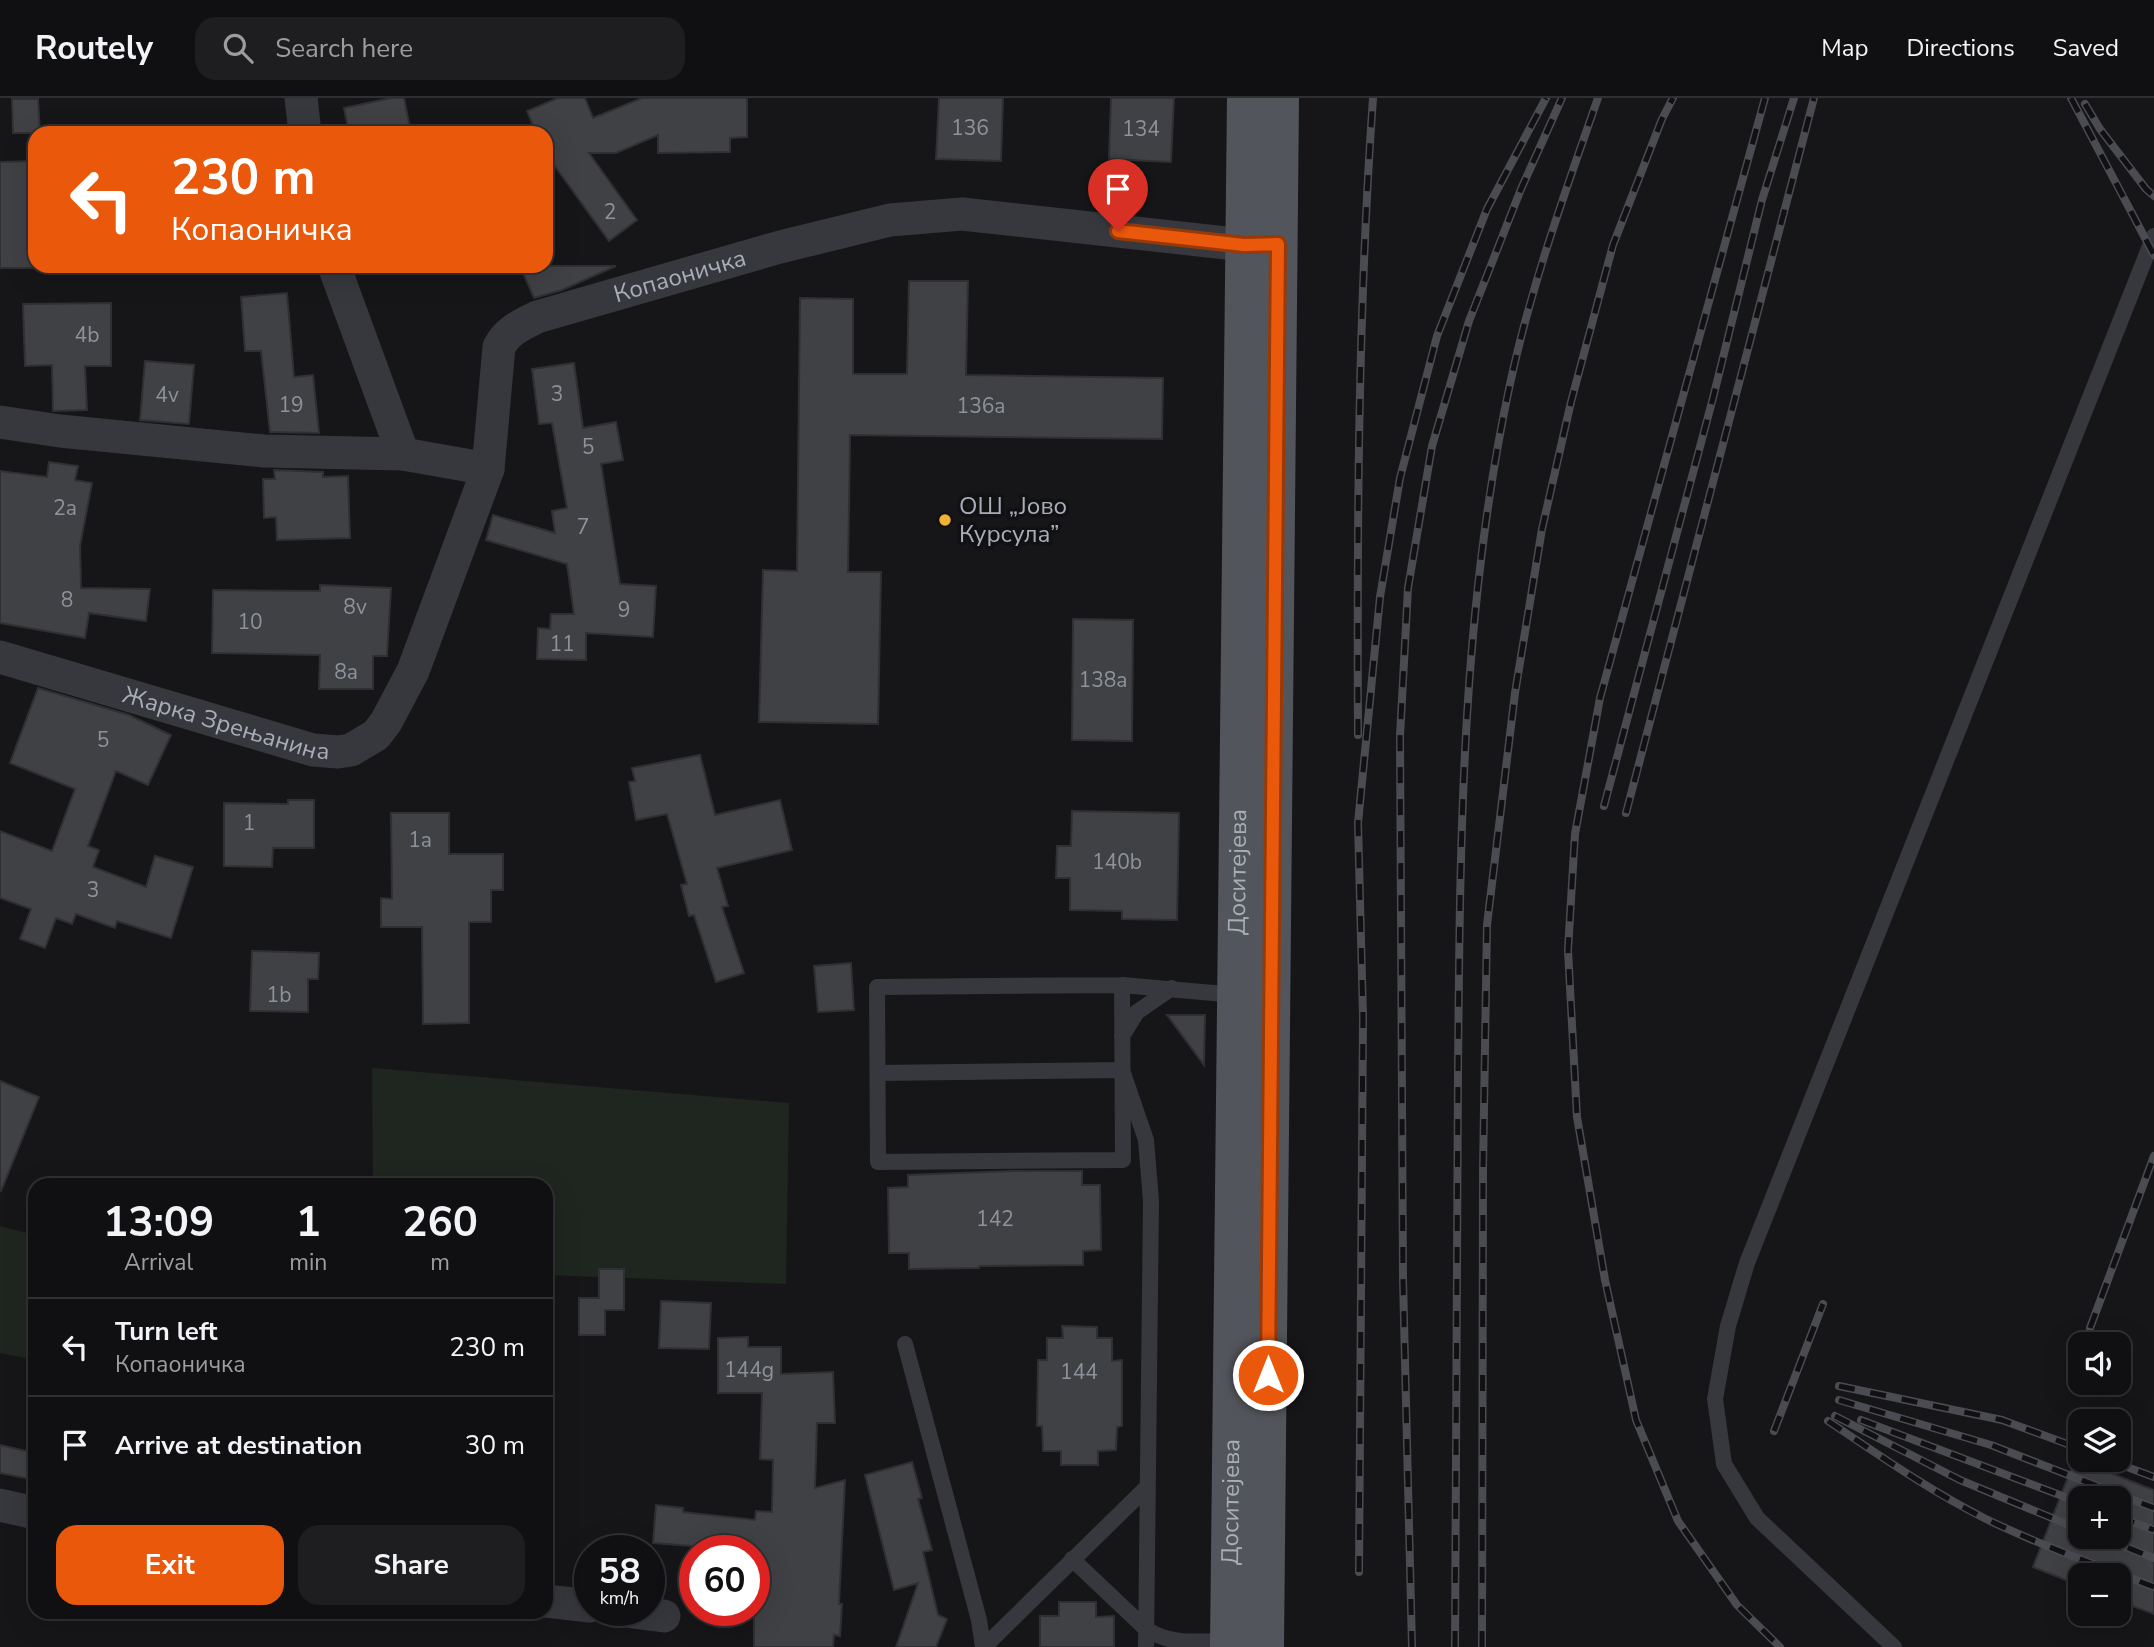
<!DOCTYPE html>
<meta charset="utf-8">
<style>
:root{--surface:#101012;--page:#1e1e20;--text:#f1f3f6;--muted:#9c9d9f;--line:#303032;--accent:#ea580c}
body{margin:0;font-family:"Nunito Sans",sans-serif;background:var(--page);color:var(--text);height:100vh;display:flex;flex-direction:column;font-size:26px;white-space:nowrap}
*{box-sizing:border-box;margin:0}
p{font-size:23px;color:var(--muted)}
.icon{flex:none;width:38px;height:38px;fill:none;stroke:currentColor;stroke-width:2;stroke-linecap:round;stroke-linejoin:round}
.map{position:relative;flex:1;overflow:hidden}
.panel{position:absolute;left:28px;top:1080px;width:525px;height:441px;display:flex;flex-direction:column;background:var(--surface);border-radius:21px;box-shadow:0 7px 28px #0002,0 0 0 2px var(--line)}
.panel>*{flex:none}
.banner{position:absolute;left:28px;top:28px;width:525px;height:147px;border-radius:21px;box-shadow:0 7px 28px #0002,0 0 0 2px var(--line);background:#ea580c;color:#fff;overflow:hidden}
.buttons{position:absolute;left:2068px;top:1234px;display:grid;gap:14px}
.buttons a{display:grid;place-items:center;width:63px;height:63px;border-radius:14px;background:var(--surface);box-shadow:0 7px 28px #0002,0 0 0 2px var(--line);font-size:35px}
.speed{position:absolute;left:574px;top:1437px;display:flex;gap:14px;font-size:35px;font-weight:700;text-align:center}
.speed>*{display:grid;place-content:center;width:91px;height:91px;border-radius:50%;background:var(--surface);box-shadow:0 7px 28px #0002,0 0 0 2px var(--line);line-height:1}
.speed small{font-size:18px;font-weight:400}
.speed .limit{border:10px solid #d22;background:#fff;color:#111}
.pin{position:absolute;display:grid;place-items:center;width:60px;height:60px;color:#fff;margin:-72px -30px;border-radius:50% 50% 50% 0;rotate:-45deg;box-shadow:0 0 7px #0007}
.pin .icon{rotate:45deg}
.me{position:absolute;width:77px;margin:-38px;rotate:0deg;stroke-linejoin:round;filter:drop-shadow(0 0 5px #0008)}
.turn{display:flex;align-items:center;gap:24px;height:147px;padding:0 28px;font-size:32px}
.turn .icon{width:91px;height:91px;stroke-width:2.5}
.turn b{display:block;font-size:49px;line-height:60px}
.eta{display:flex;justify-content:space-evenly;align-items:center;height:119px;text-align:center}
.eta b{font-size:42px;font-weight:700;line-height:49px}
.cta{display:flex;gap:14px;margin-top:auto;padding:14px 28px}
.cta a{flex:1;height:80px;border-radius:21px;background:var(--accent);color:#fff;font-size:28px;font-weight:700;line-height:80px;text-align:center}
.cta a+a{background:var(--page);color:var(--text)}
ul{padding:0;list-style:none}
li{display:flex;align-items:center;gap:21px;height:98px;padding:0 28px;border-top:2px solid var(--line)}
li div{flex:1}
li b{display:block;font-size:26px}
li em{font-style:normal}
header{display:flex;align-items:center;gap:42px;box-sizing:border-box;height:98px;padding:0 35px;background:var(--surface);border-bottom:2px solid var(--line)}
header strong{font-size:33px}
nav{display:flex;gap:38px;margin-inline-start:auto;font-size:24px}
.search{width:490px;height:63px;background:var(--page);display:flex;align-items:center;gap:18px;box-sizing:border-box;padding:0 24px;border-radius:21px;color:var(--muted);font-size:26px}
.map>svg:first-child{display:block}
.green{fill:#1e261f}
.building{fill:#404145;stroke:#303034;stroke-width:2;fill-rule:evenodd}
.lines{fill:none;stroke-linecap:round;stroke-linejoin:round}
.lane{stroke:#37383d;stroke-width:16}
.street{stroke:#37383d;stroke-width:33}
.primary{stroke:#53555c;stroke-width:38}
.rail-casing{stroke:#4a4c52;stroke-width:8}
.rail{stroke:#111113;stroke-width:5;stroke-dasharray:16;stroke-linecap:butt}
.route-casing{stroke:#983908;stroke-width:18}
.route{stroke:#ea580c;stroke-width:12}
.poi-dot{fill:#f2b134;stroke:#111113;stroke-width:2.5}
.labels{text-anchor:middle;stroke-width:7;stroke-linejoin:round;paint-order:stroke}
.number-label{font-size:21px;fill:#8e929b}
.street-label{font-size:24px;fill:#a8adb8;stroke:#111113}
.poi-label{font-size:24px;fill:#a8adb8;stroke:#111113;text-anchor:start}
</style>
<header>
<strong>Routely</strong>
<div class="search"><svg class="icon" aria-label="search" viewBox="0 0 24 24"><circle cx="10" cy="10" r="6"/><path d="M15 15l6 6"/></svg>Search here</div>
<nav><a>Map</a><a>Directions</a><a>Saved</a></nav>
</header>
<div class="map">
<svg width="2154" height="1549" viewBox="0 0 2154 1549">
<rect width="100%" height="100%" fill="#161618"/>
<path class="green" d="M372,970L789,1005L786,1186L546,1177V1087H373Z
M0,1128L35,1137V1262L0,1255Z"/>
<path class="building" d="M391,0H404L411,35H349L344,10Z
M558,0H585L593,20L642,0H747V39L730,40V54L658,55V37L616,55H589L637,122L609,143L546,56V35H536L527,13Z
M939,0H1003L1001,63L936,61Z
M1111,0H1174L1171,64L1109,61Z
M12,1H38L40,35H13Z
M35,63V170H0V64Z
M520,168H616L562,192L534,200Z
M909,183H968L966,277L1163,280L1162,341L850,337L848,474H881L878,626L759,624L763,472L797,473L800,200L853,201V276H907Z
M287,195L294,279L313,277L319,335L270,334L261,253H245L241,199Z
M111,205V268H85L87,312L53,313L52,267L25,268L23,206Z
M145,263L194,267L189,326L140,322Z
M574,265L583,330L616,324L623,362L601,366L620,486L656,488L653,539L586,535V562L537,561L538,530L550,531L551,516H574L567,466L486,442L493,417L555,435L552,413L567,410L552,325L539,326L532,271Z
M49,364L78,368L75,382L92,385L80,448L81,490L150,491L146,523L89,515L85,540L0,525V373L47,379Z
M274,372L323,374V379L348,378L350,440L277,442L276,419L264,420L263,381H275Z
M320,487L391,490L387,558H373V591H319L320,557L212,555L213,492L320,493Z
M1073,521L1133,522L1132,643L1072,642Z
M38,590L129,617L171,637L148,687L116,673L88,748L99,752L93,769L146,789L155,758L193,769L171,840L117,823L115,830L76,816L72,826L56,820L45,850L20,841L31,811L0,800V733L52,753L75,691L10,665Z
M700,657L715,717L780,702L792,752L717,770L728,808L722,809L744,875L716,884L694,817L689,818L681,787L687,786L667,716L636,722L629,684L635,683L632,670Z
M288,702H314V750H273L272,769L224,768V705L288,706Z
M1072,713L1179,715L1177,822L1122,821V813L1070,812V780H1056L1057,748H1071Z
M391,715H449V756H503V792H491V824H469V925L423,926L422,829H381V800L392,801Z
M252,853L319,855L318,881H308V914L250,913Z
M851,865L854,912L818,914L814,868Z
M1167,917H1205L1204,967Z
M0,983L39,999L1,1093L0,1092Z
M1012,1073H1082V1087H1100L1101,1152L1083,1153V1167L979,1168V1170L909,1171V1155H889L888,1090L908,1089V1077Z
M599,1171H624V1212H605V1237H579V1200H599Z
M661,1203L711,1205L709,1251L659,1250Z
M1062,1228L1097,1229V1240H1112V1263L1122,1262V1328L1117,1329L1116,1352L1098,1353V1367H1061V1353H1043L1042,1328H1037L1038,1262H1047V1240H1063Z
M748,1239V1249H781V1276L833,1274L835,1325H817L815,1390L845,1382L839,1506H842L840,1538L834,1537L833,1549H754V1452H691L692,1448L653,1445L656,1407L683,1410V1414L755,1422L756,1413L772,1414L773,1362L760,1361L762,1295H718V1240Z
M0,1347L35,1355V1382L0,1375Z
M2075,1361L2154,1392V1516L2119,1503V1477H2081V1488L2033,1469ZM2081,1400H2119V1438H2081Z
M912,1364L922,1400L918,1401L932,1452L923,1454L938,1517L947,1521L936,1549H896L918,1485L894,1492L865,1377Z
M1059,1504H1096V1519L1114,1518V1549H1040V1518H1059Z"/>
<g class="lines">
<path class="lane" d="M1122,887L1123,1062L878,1064L877,889Z
M1122,887L1236,897
M1122,938L1137,914L1172,890
M878,975L1122,972L1146,1042L1151,1103L1146,1549
M905,1246L979,1522L983,1549
M1072,1461L1146,1531C1171,1548 1200,1543 1229,1543
M984,1549L1148,1388
M1894,1549L1757,1420L1724,1366L1715,1301L1728,1228L1747,1165L2154,138"/>
<g class="street">
<path d="M301,0L305,35"/>
<path d="M334,168L403,356L488,371"/>
<path d="M0,324L60,333L264,353L403,356"/>
<path id="s1" d="M0,559L313,652L338,654L351,652L376,637L386,624L413,573L488,371L499,249C507,233 521,227 537,219L780,149L890,122L962,116L1244,147H1270"/>
<path d="M0,1407L35,1415"/>
<path d="M546,1503L590,1508"/>
<path d="M617,1512L664,1518"/>
</g>
<g class="primary">
<path id="s2" d="M1229,1549L1246,0"/>
<path d="M1265,1549L1280,0"/>
</g>
<defs>
<path id="rail" d="M1765,0L1600,600L1575,736L1568,852L1577,1019L1605,1182L1636,1322L1678,1423L1737,1507L1780,1549
M2071,0L2154,157
M2085,6L2100,31L2146,91L2154,98
M1358,637C1357,424 1358,212 1373,0
M1604,708L1713,300L1762,102L1794,0
M1626,715L1814,0
M2090,1230L2154,1058
M1839,1288L2002,1322L2081,1351
M1839,1302L1991,1347L2154,1410
M1835,1318L1960,1382L2081,1432
M1861,1322L2081,1405
M1828,1323C1879,1357 1930,1393 1984,1420C2039,1447 2097,1467 2154,1489
M1774,1333L1823,1206
M2108,1362L2154,1379
M2119,1419L2154,1432
M2098,1438L2154,1460
M1359,1474L1363,918L1358,725L1380,499L1400,380L1437,238L1487,111L1546,0
M1412,1549L1403,1181L1400,638L1408,490L1432,348L1469,223L1521,91L1562,0
M1455,1549C1456,1358 1457,1166 1458,975C1460,742 1461,514 1510,286C1531,188 1565,94 1598,0
M1482,1549L1483,1072L1487,827L1515,595L1542,431L1571,304L1613,147L1662,21L1673,0"/>
</defs>
<use href="#rail" class="rail-casing"/>
<use href="#rail" class="rail"/>
</g>
<g class="lines">
<defs>
<path id="route" d="M1118,133L1244,147L1278,146L1268,1277"/>
</defs>
<use href="#route" class="route-casing"/>
<use href="#route" class="route"/>
</g>
<circle class="poi-dot" cx="945" cy="422" r="7"/>
<g class="labels">
<g class="number-label">
<text x="970" y="37">136</text>
<text x="1141" y="38">134</text>
<text x="610" y="121">2</text>
<text x="87" y="244">4b</text>
<text x="557" y="303">3</text>
<text x="167" y="304">4v</text>
<text x="291" y="314">19</text>
<text x="981" y="315">136a</text>
<text x="588" y="356">5</text>
<text x="65" y="417">2a</text>
<text x="583" y="436">7</text>
<text x="67" y="509">8</text>
<text x="355" y="516">8v</text>
<text x="624" y="519">9</text>
<text x="250" y="531">10</text>
<text x="562" y="553">11</text>
<text x="346" y="581">8a</text>
<text x="1103" y="589">138a</text>
<text x="103" y="649">5</text>
<text x="249" y="732">1</text>
<text x="420" y="749">1a</text>
<text x="1117" y="771">140b</text>
<text x="93" y="799">3</text>
<text x="279" y="904">1b</text>
<text x="995" y="1128">142</text>
<text x="749" y="1279">144g</text>
<text x="1079" y="1281">144</text>
</g>
<g class="street-label">
<text dy="8" stroke="none"><textPath href="#s1" startOffset="1004">Копаоничка</textPath></text>
<text dy="8" stroke="none"><textPath href="#s1" startOffset="236">Жарка Зрењанина</textPath></text>
<text dy="8" stroke="none"><textPath href="#s2" startOffset="775">Доситејева</textPath></text>
<text dy="8" stroke="none"><textPath href="#s2" startOffset="145">Доситејева</textPath></text>
</g>
<g class="poi-label">
<text x="959" y="416">ОШ „Јово<tspan x="959" dy="28">Курсула”</tspan></text>
</g>
</g>
</svg>
<div class="buttons">
<a><svg class="icon" aria-label="sound" viewBox="0 0 24 24"><path d="M4 9h4l5-4v14l-5-4H4zM17 9q2 3 0 6"/></svg></a>
<a><svg class="icon" aria-label="layers" viewBox="0 0 24 24"><path d="M12 4l9 5-9 5-9-5zM3 14l9 5 9-5"/></svg></a>
<a>+</a>
<a>−</a>
</div>
<div class="speed"><div>58<small>km/h</small></div><div class="limit">60</div></div>
<div class="pin" style="left:1118px;top:133px;background:#d93025"><svg class="icon" aria-label="arrive" viewBox="0 0 24 24"><path d="M6 21V4h12l-3 4 3 4H6"/></svg></div>
<svg class="me" style="left:1268px;top:1277px" viewBox="-20 -20 40 40"><circle r="17" fill="#ea580c" stroke="#fff" stroke-width="3"/><path d="M0-11L8 9 0 5-8 9z" fill="#fff"/></svg>
<div class="banner">
<div class="turn"><svg class="icon" aria-label="left" viewBox="0 0 24 24"><path d="M17 20v-9H6M10 6l-5 5 5 5"/></svg><div><b>230 m</b>Копаоничка</div></div>
</div>
<section class="panel">
<div class="eta">
<div><b>13:09</b><p>Arrival</p></div>
<div><b>1</b><p>min</p></div>
<div><b>260</b><p>m</p></div>
</div>
<ul>
<li><svg class="icon" aria-label="left" viewBox="0 0 24 24"><path d="M17 20v-9H6M10 6l-5 5 5 5"/></svg><div><b>Turn left</b><p>Копаоничка</p></div><em>230 m</em></li>
<li><svg class="icon" aria-label="arrive" viewBox="0 0 24 24"><path d="M6 21V4h12l-3 4 3 4H6"/></svg><div><b>Arrive at destination</b></div><em>30 m</em></li>
</ul>
<div class="cta"><a>Exit</a><a>Share</a></div>
</section>
</div>
